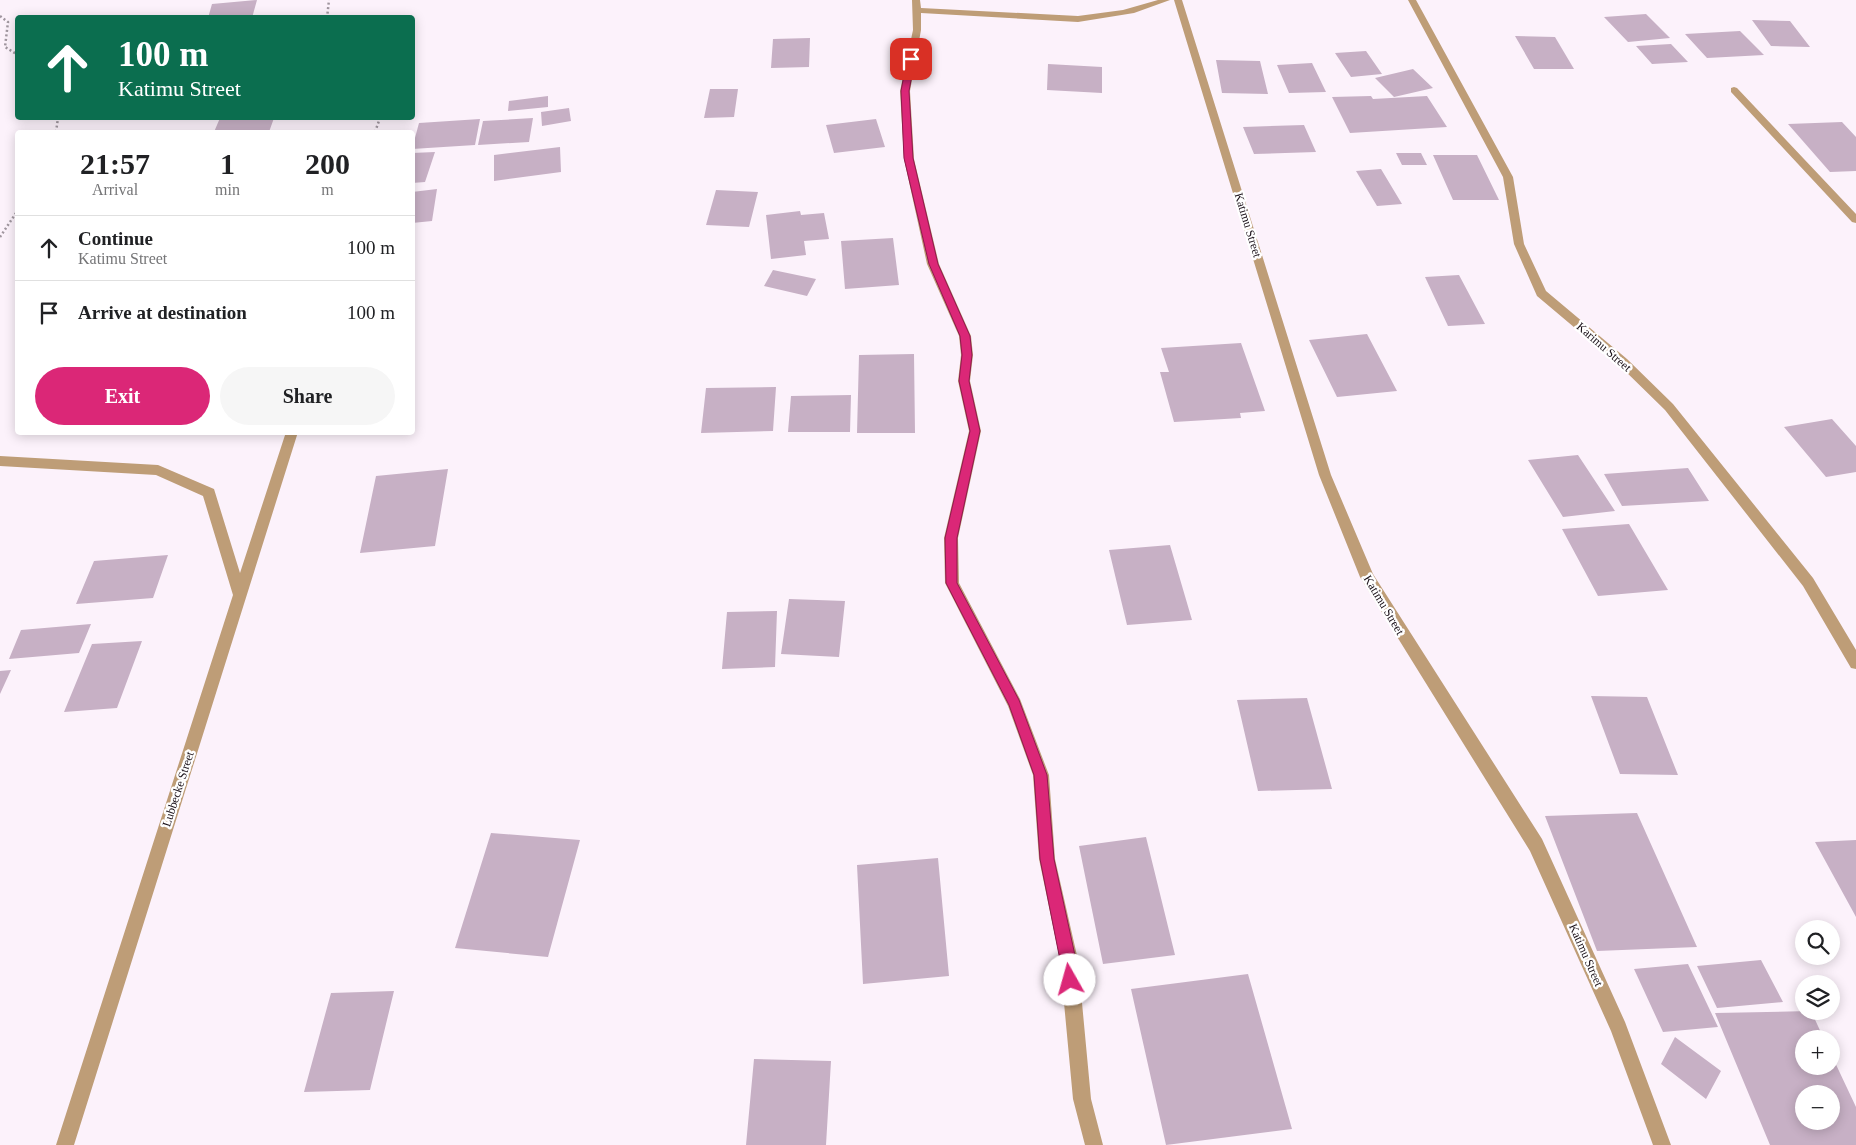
<!DOCTYPE html>
<meta charset="utf-8">
<style>
:root{--surface:#fff;--page:#f6f6f6;--text:#202124;--muted:#757577;--line:#e0e0e0;--accent:#db2777}
body{margin:0;font-family:"Times New Roman",serif;background:var(--page);color:var(--text);height:100vh;display:flex;flex-direction:column;font-size:19px;white-space:nowrap}
*{box-sizing:border-box;margin:0}
p{font-size:16px;color:var(--muted)}
.icon{flex:none;width:28px;height:28px;fill:none;stroke:currentColor;stroke-width:2;stroke-linecap:round;stroke-linejoin:round}
.map{position:relative;flex:1;overflow:hidden}
.details{position:absolute;left:15px;top:130px;width:400px;height:305px;display:flex;flex-direction:column;background:var(--surface);border-radius:5px;box-shadow:0 2px 12px #0003}
.details>*{flex:none}
.guide{position:absolute;left:15px;top:15px;width:400px;height:105px;border-radius:5px;box-shadow:0 2px 12px #0003;background:#0b6e4f;color:#fff;overflow:hidden}
.buttons{position:absolute;left:1795px;top:920px;display:grid;gap:10px}
.buttons a{display:grid;place-items:center;width:45px;height:45px;border-radius:50%;background:var(--surface);box-shadow:0 2px 12px #0003;font-size:25px}
.pin{position:absolute;display:grid;place-items:center;width:42px;height:42px;color:#fff;margin:-21px;border-radius:10px;box-shadow:0 2px 8px #0006}
.me{position:absolute;width:55px;margin:-28px;rotate:353deg;stroke-linejoin:round;filter:drop-shadow(0 0 4px #0008)}
.turn{display:flex;align-items:center;gap:18px;height:105px;padding:0 20px;font-size:22px}
.turn .icon{width:65px;height:65px;stroke-width:2.5}
.turn b{display:block;font-size:35px;line-height:42px}
.eta{display:flex;justify-content:space-evenly;align-items:center;height:85px;text-align:center}
.eta b{font-size:30px;font-weight:600;line-height:35px}
.button{display:flex;gap:10px;margin-top:auto;padding:10px 20px}
.button a{flex:1;height:58px;border-radius:30px;background:var(--accent);color:#fff;font-size:20px;font-weight:600;line-height:58px;text-align:center}
.button a+a{background:var(--page);color:var(--text)}
ul{padding:0;list-style:none}
li{display:flex;align-items:center;gap:15px;height:65px;padding:0 20px;border-top:1px solid var(--line)}
li div{flex:1}
li b{display:block;font-size:19px}
li em{font-style:normal}
.map>svg:first-child{display:block}
.building{fill:#c7b0c5;fill-rule:evenodd}
.lines{fill:none;stroke-linecap:round;stroke-linejoin:round}
.path{stroke:#a0969f;stroke-width:2.5;stroke-dasharray:2 2.5;stroke-linecap:butt}
.minor{fill:#be9d77;fill-rule:evenodd}
.route{fill:#db2777;stroke:#8e194d}
.labels{text-anchor:middle;stroke-width:4.5;stroke-linejoin:round;paint-order:stroke}
.street-label{font-size:12px;fill:#1a1119;stroke:#fff}
</style>
<div class="map">
<svg width="1856" height="1145" viewBox="0 0 1856 1145">
<rect width="100%" height="100%" fill="#fcf2fb"/>
<path class="building" d="M257,0L252,18H208L212,4Z
M1646,14L1670,38L1628,42L1604,17Z
M1752,20L1790,21L1810,47L1771,46Z
M1740,31L1764,55L1707,58L1685,34Z
M1515,36L1555,37L1574,69H1534Z
M810,38L809,67L771,68L773,39Z
M1671,44L1688,62L1652,64L1636,46Z
M1366,51L1382,74L1351,77L1335,53Z
M1216,60L1260,61L1268,94L1222,93Z
M1312,63L1326,92L1289,93L1277,65Z
M1048,64L1102,67V93L1047,90Z
M1413,69L1433,88L1394,97L1375,78Z
M710,89H738L734,117L704,118Z
M548,96V107L508,111L509,101Z
M1371,96L1373,99L1427,96L1447,127L1350,133L1332,97Z
M569,108L571,121L542,126L541,112Z
M220,118H274L269,132H214Z
M533,118L529,142L478,145L483,121Z
M480,119L475,145L412,149L419,123Z
M876,119L885,147L834,153L826,125Z
M1842,122L1856,137V171L1830,172L1788,124Z
M1304,125L1316,152L1254,154L1243,127Z
M560,147L561,172L494,181V155Z
M435,152L425,182L412,183V153Z
M1396,153H1421L1427,165H1402Z
M1433,155H1477L1499,200H1453Z
M1381,169L1402,204L1377,206L1356,171Z
M437,189L432,221L412,223V192Z
M716,190L758,192L749,227L706,225Z
M800,211L801,215L824,213L829,239L804,241L806,255L771,259L766,215Z
M893,238L899,285L845,289L841,241Z
M773,270L816,279L807,296L764,286Z
M1459,275L1485,324L1448,326L1425,277Z
M1367,334L1397,391L1337,397L1309,340Z
M1241,343L1265,411L1240,413L1241,418L1174,422L1160,372H1169L1161,348Z
M914,354L915,433H857L859,355Z
M776,387L773,431L701,433L706,388Z
M851,395L850,432H788L791,396Z
M1832,419L1856,446V472L1826,477L1784,427Z
M1578,455L1615,511L1563,517L1528,460Z
M1688,468L1709,501L1622,506L1604,474Z
M448,469L435,546L360,553L376,476Z
M1629,524L1668,590L1598,596L1562,529Z
M1170,545L1192,620L1127,625L1109,550Z
M168,555L153,598L76,604L94,561Z
M789,599L845,601L839,657L781,654Z
M777,611L775,667L722,669L727,612Z
M91,624L79,653L9,659L21,630Z
M142,641L117,708L64,712L92,644Z
M11,670L0,694V671Z
M1591,696L1647,697L1678,775L1620,774Z
M1307,698L1332,789L1258,791L1237,700Z
M1637,813L1697,947L1597,951L1545,816Z
M491,833L580,840L548,957L455,948Z
M1146,837L1175,955L1103,964L1079,846Z
M1856,840V917L1815,842Z
M938,858L949,976L863,984L857,865Z
M1761,960L1783,1002L1717,1008L1697,966Z
M1688,964L1718,1027L1663,1032L1634,969Z
M1248,974L1292,1129L1166,1145L1131,989Z
M394,991L370,1090L304,1092L331,993Z
M1811,1011L1824,1039H1804V1066H1831V1054L1856,1107V1145H1770L1715,1013ZM1804,1094H1831V1121H1804Z
M1675,1037L1721,1071L1706,1099L1661,1064Z
M754,1059L831,1061L826,1145H746Z"/>
<g class="lines">
<path class="path" d="M0,16L8,22L5,47L18,55
M327,18L329,0
M56,132L58,118
M375,132L380,118
M0,237L18,210"/>
<path class="minor" d="M912,0H920L921,8L1078,16L1123,10L1158,0H1170L1134,13L1078,22L921,13V30L910,91L914,159L939,264L971,336L973,355L970,381L981,431L958,538L959,583L1020,699L1049,775L1055,859L1078,960L1091,1099L1103,1145H1085L1073,1099L1060,960L1039,859L1033,775L1008,706L945,583L944,538L969,431L958,381L961,355L959,336L927,264L904,159L900,91L913,30Z
M1174,0H1182L1331,475L1373,574L1542,839L1625,1022L1671,1145H1653L1611,1031L1530,851L1360,577L1319,475Z
M1408,0H1416L1513,177L1524,244L1546,291L1627,359L1673,404L1813,578L1856,650V669L1851,668L1803,586L1665,410L1619,365L1537,296L1514,244L1503,177Z
M1734,87L1737,88L1856,214V223L1852,222L1731,92V88Z
M286,432H298L74,1145H56L233,595L203,496L156,475L0,466V456L158,465L214,489L240,573Z"/>
</g>
<path class="route" d="M911,57L915,59L909,91L913,158L938,264L970,336L972,355L969,381L980,431L957,538V583L1019,700L1047,775L1054,859L1076,960L1078,980L1076,985L1070,987L1065,985L1040,859L1034,775L1009,705L946,583L945,538L970,431L959,381L962,355L960,336L929,264L904,158L901,91L907,59Z"/>
<g class="labels">
<g class="street-label">
<text transform="translate(1248 225) rotate(73)" y="4">Katimu Street</text>
<text transform="translate(1604 347) rotate(41)" y="4">Karimu Street</text>
<text transform="translate(1384 605) rotate(59)" y="4">Katimu Street</text>
<text transform="translate(178 789) rotate(-72)" y="4">Lubbecke Street</text>
<text transform="translate(1586 955) rotate(66)" y="4">Katimu Street</text>
</g>
</g>
</svg>
<div class="buttons">
<a><svg class="icon" aria-label="search" viewBox="0 0 24 24"><circle cx="10" cy="10" r="6"/><path d="M15 15l6 6"/></svg></a>
<a><svg class="icon" aria-label="layers" viewBox="0 0 24 24"><path d="M12 4l9 5-9 5-9-5zM3 14l9 5 9-5"/></svg></a>
<a>+</a>
<a>−</a>
</div>
<div class="pin" style="left:911px;top:59px;background:#d93025"><svg class="icon" aria-label="arrive" viewBox="0 0 24 24"><path d="M6 21V4h12l-3 4 3 4H6"/></svg></div>
<svg class="me" style="left:1070px;top:980px" viewBox="-20 -20 40 40"><circle r="19" fill="#fff"/><path d="M0-13L10 11 0 6-10 11z" fill="#db2777"/></svg>
<div class="guide">
<div class="turn"><svg class="icon" aria-label="ahead" viewBox="0 0 24 24"><path d="M12 20V5M6 11l6-6 6 6"/></svg><div><b>100 m</b>Katimu Street</div></div>
</div>
<section class="details">
<div class="eta">
<div><b>21:57</b><p>Arrival</p></div>
<div><b>1</b><p>min</p></div>
<div><b>200</b><p>m</p></div>
</div>
<ul>
<li><svg class="icon" aria-label="ahead" viewBox="0 0 24 24"><path d="M12 20V5M6 11l6-6 6 6"/></svg><div><b>Continue</b><p>Katimu Street</p></div><em>100 m</em></li>
<li><svg class="icon" aria-label="arrive" viewBox="0 0 24 24"><path d="M6 21V4h12l-3 4 3 4H6"/></svg><div><b>Arrive at destination</b></div><em>100 m</em></li>
</ul>
<div class="button"><a>Exit</a><a>Share</a></div>
</section>
</div>
